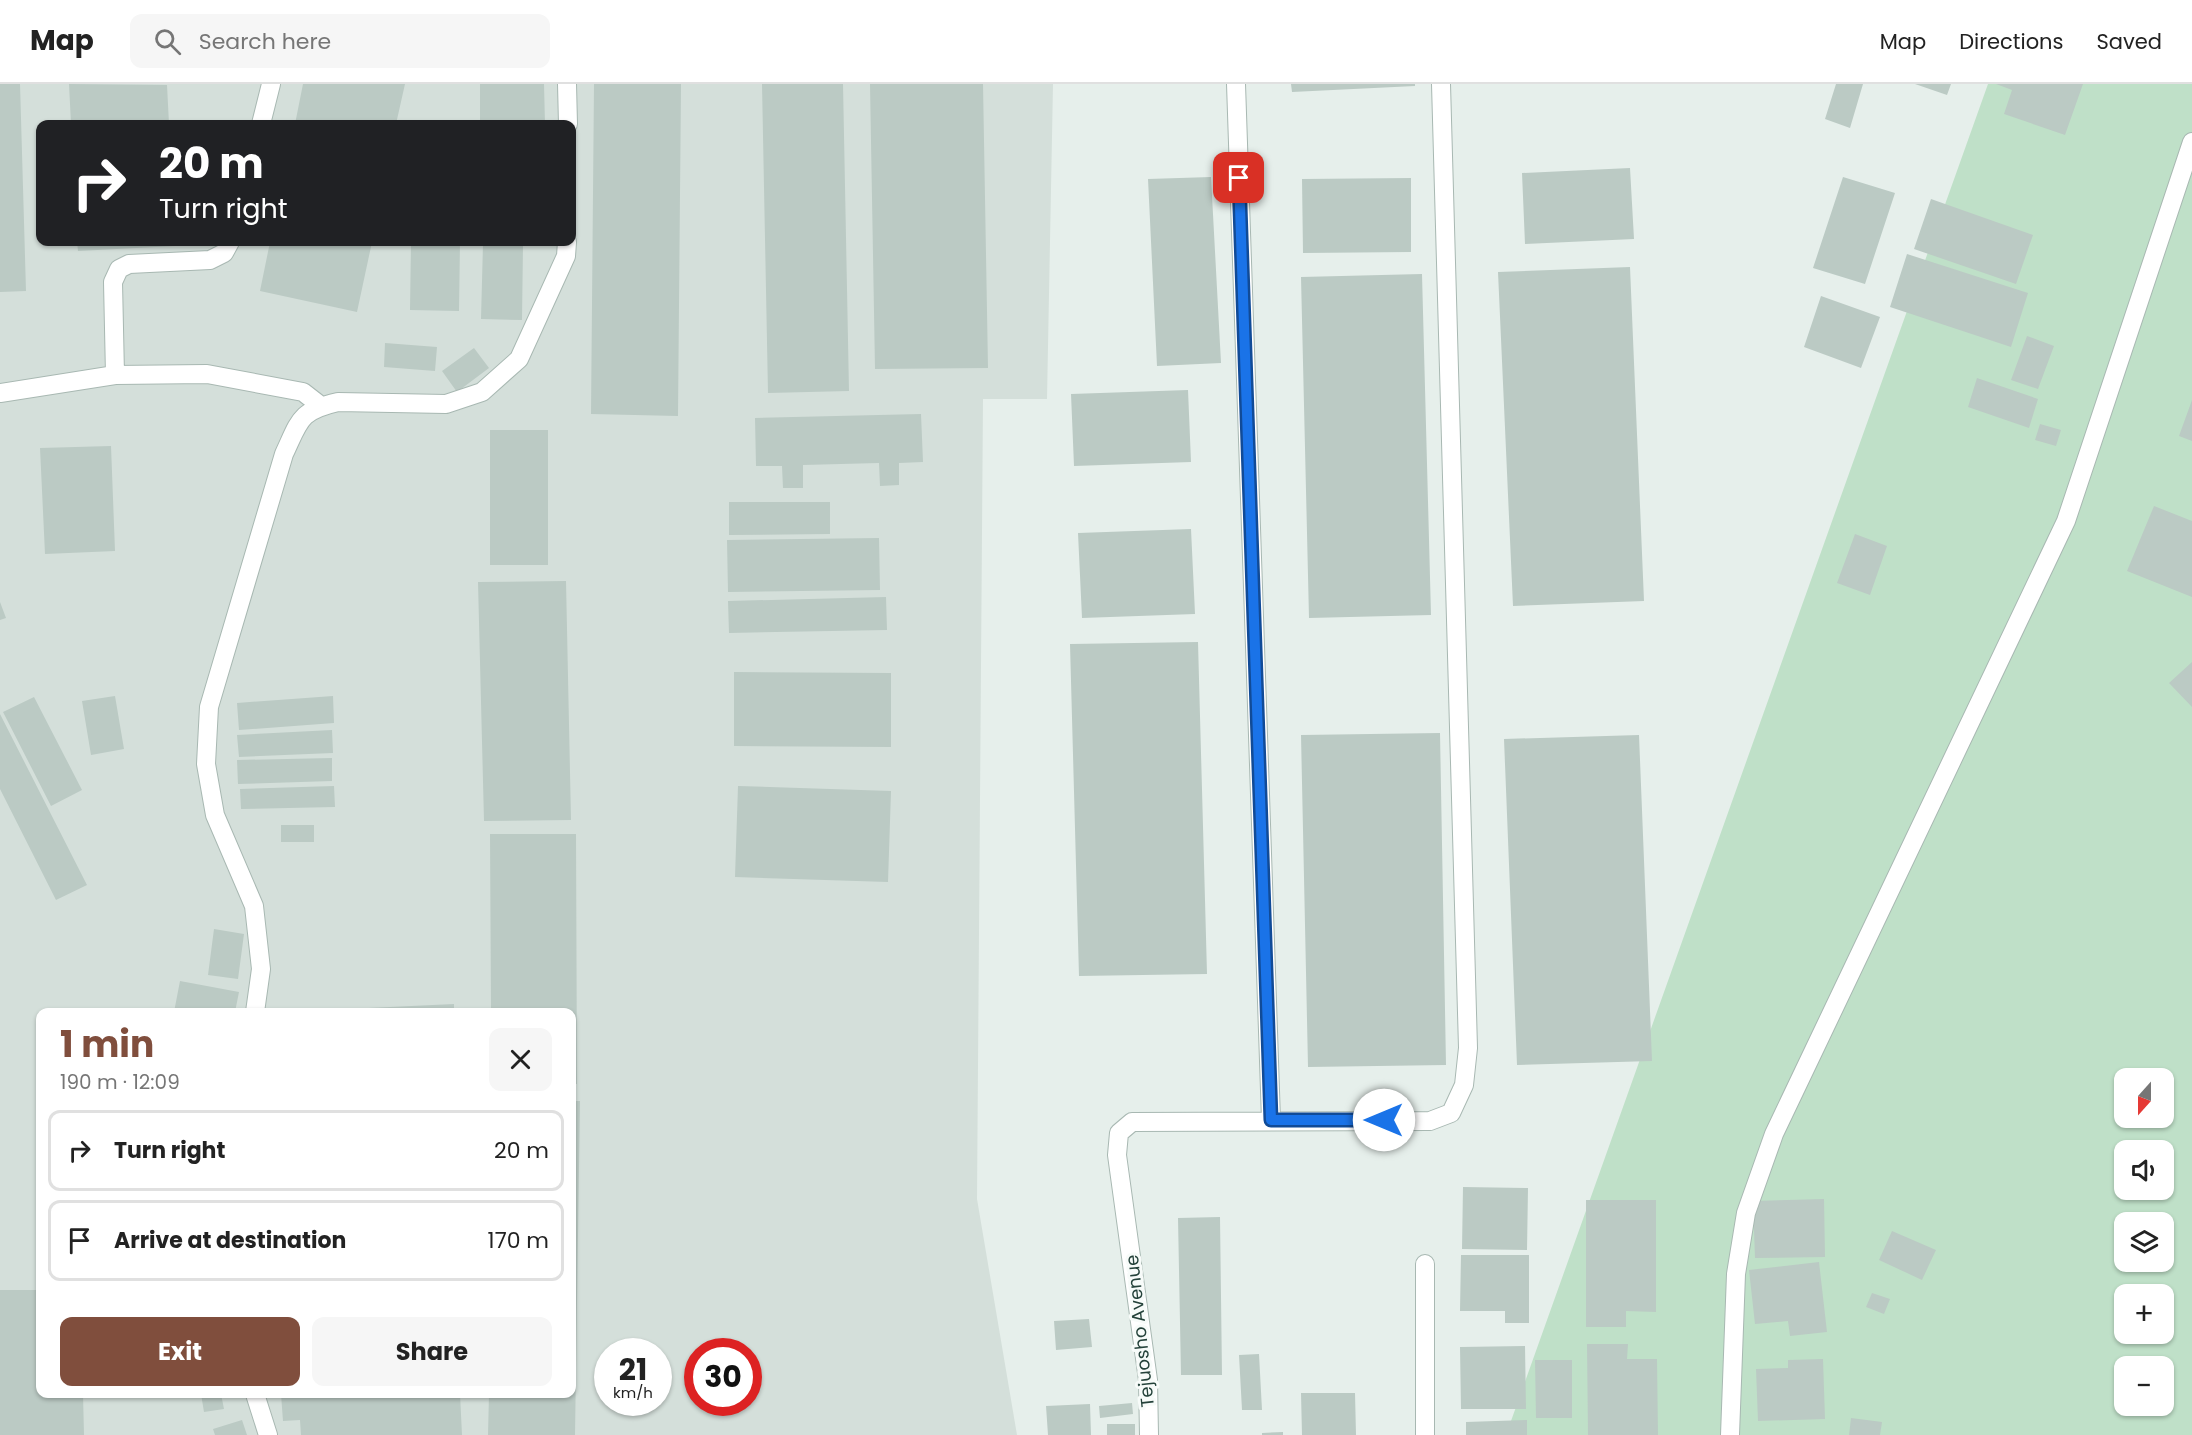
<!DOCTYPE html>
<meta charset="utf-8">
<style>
:root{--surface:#fff;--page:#f6f6f6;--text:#222;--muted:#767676;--line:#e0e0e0;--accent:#804e3d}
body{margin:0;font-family:Poppins,sans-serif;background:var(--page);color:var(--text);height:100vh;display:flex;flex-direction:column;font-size:22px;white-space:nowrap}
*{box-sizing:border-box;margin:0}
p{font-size:20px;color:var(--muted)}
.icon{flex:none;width:33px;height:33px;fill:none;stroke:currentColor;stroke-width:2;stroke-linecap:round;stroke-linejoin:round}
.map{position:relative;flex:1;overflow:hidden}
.panel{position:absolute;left:36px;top:924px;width:540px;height:390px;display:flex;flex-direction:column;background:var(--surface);border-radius:12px;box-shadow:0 2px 4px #0004}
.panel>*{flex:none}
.hud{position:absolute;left:36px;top:36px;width:540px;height:126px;border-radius:12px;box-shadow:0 2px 4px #0004;background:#202124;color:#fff;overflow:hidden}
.needle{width:39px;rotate:201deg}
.tools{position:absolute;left:2114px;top:984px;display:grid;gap:12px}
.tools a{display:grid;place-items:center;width:60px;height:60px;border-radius:12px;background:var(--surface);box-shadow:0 2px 4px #0004;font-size:30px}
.speed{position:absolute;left:594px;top:1254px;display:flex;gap:12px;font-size:30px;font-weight:700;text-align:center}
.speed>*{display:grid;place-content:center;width:78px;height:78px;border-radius:50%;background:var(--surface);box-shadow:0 2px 4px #0004;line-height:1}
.speed small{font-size:15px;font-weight:400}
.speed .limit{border:9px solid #d22;background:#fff;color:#111}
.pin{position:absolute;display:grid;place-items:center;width:51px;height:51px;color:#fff;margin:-26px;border-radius:12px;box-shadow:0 3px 9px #0006}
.me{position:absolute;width:66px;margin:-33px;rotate:270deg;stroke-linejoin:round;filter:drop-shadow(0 0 4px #0008)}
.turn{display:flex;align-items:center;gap:21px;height:126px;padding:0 24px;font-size:27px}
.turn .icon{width:78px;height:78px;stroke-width:2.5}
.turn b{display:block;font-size:42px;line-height:51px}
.round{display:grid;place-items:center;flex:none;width:63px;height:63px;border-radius:12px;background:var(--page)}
.overview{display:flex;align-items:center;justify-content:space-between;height:102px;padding:0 24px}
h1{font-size:36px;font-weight:700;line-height:45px;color:var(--accent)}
.primary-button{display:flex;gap:12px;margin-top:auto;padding:12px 24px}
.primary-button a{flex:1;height:69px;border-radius:12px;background:var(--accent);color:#fff;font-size:24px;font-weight:700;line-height:69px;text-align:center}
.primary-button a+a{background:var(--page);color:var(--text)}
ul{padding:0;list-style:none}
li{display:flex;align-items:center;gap:18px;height:81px;margin:0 12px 9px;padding:0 12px;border:3px solid var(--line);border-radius:12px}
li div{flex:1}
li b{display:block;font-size:22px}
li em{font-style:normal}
header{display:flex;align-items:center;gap:36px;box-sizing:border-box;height:84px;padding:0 30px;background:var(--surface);border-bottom:2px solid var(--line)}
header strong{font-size:28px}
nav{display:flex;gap:33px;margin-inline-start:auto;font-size:21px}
.search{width:420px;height:54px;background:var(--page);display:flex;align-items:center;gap:15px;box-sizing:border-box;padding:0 21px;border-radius:12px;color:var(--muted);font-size:22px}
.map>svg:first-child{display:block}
.built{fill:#d4dfda;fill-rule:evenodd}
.green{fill:#bfe0c8;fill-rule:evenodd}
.building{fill:#bbcac4}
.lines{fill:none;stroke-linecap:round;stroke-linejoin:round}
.service-casing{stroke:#a8b8b2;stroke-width:20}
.minor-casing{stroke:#a8b8b2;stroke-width:20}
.service{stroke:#fff;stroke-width:18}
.minor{stroke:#fff;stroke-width:18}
.route-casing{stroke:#114b97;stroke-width:15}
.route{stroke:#1a73e8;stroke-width:10}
.labels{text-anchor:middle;stroke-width:6;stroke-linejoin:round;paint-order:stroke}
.street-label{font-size:18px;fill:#24423a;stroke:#f7fbf9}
</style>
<header>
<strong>Map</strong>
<div class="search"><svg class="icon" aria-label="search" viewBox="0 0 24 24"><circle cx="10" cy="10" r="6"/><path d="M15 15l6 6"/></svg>Search here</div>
<nav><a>Map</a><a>Directions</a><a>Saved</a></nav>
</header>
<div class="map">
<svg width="2192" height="1351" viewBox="0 0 2192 1351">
<rect width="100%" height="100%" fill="#e6efeb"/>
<path class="built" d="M0,0H1053L1047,315H983L977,1115L1017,1351H0ZM40,40H572V158H40ZM40,928H572V1310H40ZM608,1268H658V1318H608ZM698,1268H748V1318H698Z"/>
<path class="green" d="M1988,0H2192V1351H1506ZM2124,994H2163V1034H2124ZM2124,1066H2163V1106H2124ZM2124,1138H2163V1178H2124ZM2124,1210H2163V1250H2124ZM2124,1282H2163V1322H2124Z"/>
<path class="building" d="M0,0H20L26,207L0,208Z
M69,0L167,1L169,40H71Z
M303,0H405L396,40H295Z
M480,0H544L545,40H480Z
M594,0H681L678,332L591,330Z
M762,0H843L849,307L768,309Z
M870,0H983L988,284L875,285Z
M1291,0H1415V2L1292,8Z
M1836,0H1863L1850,44L1825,35Z
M1915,0H1951L1947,11Z
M1996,0H2083L2065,51L2004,30L2012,6Z
M1630,84L1634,155L1525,160L1522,89Z
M1211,93L1221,279L1157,282L1148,95Z
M1843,93L1895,109L1865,200L1813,184Z
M1411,94V168L1303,169L1302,95Z
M1931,115L2033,151L2016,200L1914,165Z
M77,158H175V162L78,167Z
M270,158H372L357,228L260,207Z
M411,158H460L459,227L410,226Z
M483,160L523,161L522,236L481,235Z
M1907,170L2028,209L2011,263L1890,223Z
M1630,183L1644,517L1513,522L1498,188Z
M1422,190L1431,531L1309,534L1301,193Z
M1821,212L1880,233L1861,284L1804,263Z
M2027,252L2054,262L2038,305L2011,296Z
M385,259L437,263L435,287L384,283Z
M474,264L489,284L457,308L442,287Z
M1977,294L2038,315L2029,344L1968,323Z
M1188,306L1191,378L1074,382L1071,310Z
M2192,316V357L2179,352Z
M921,330L923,378L899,379V401L880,402L879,379L803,381V404H783L782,382H756L755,334Z
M2040,340L2061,346L2056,362L2035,356Z
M490,346H548V481H490Z
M111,362L115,467L45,470L40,364Z
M729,418H830V450L729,451Z
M2154,422L2192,437V513L2127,487Z
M1191,445L1195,530L1082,534L1078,449Z
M1855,450L1887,462L1870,511L1837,499Z
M879,454L880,506L728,508L727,456Z
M566,497L571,736L484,737L478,498Z
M886,513L887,546L729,549L728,517Z
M0,518L6,534L0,536Z
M1198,558L1207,890L1079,892L1070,560Z
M2192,578V623L2169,599Z
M734,588L891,589V663L734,662Z
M115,612L124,665L91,671L82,617Z
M333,612L334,639L239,646L237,619Z
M34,613L82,706L51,722L3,628Z
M0,630L87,801L56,816L0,705Z
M332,646L333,669L239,673L237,651Z
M1440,649L1446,981L1308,983L1301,651Z
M1639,651L1652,977L1517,981L1504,655Z
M332,674V697L238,700L237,676Z
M334,702L335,723L241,725L240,705Z
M738,702L891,707L888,798L735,793Z
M281,741H314V758H281Z
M490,750H576L577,1000H572V928H491Z
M214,845L244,850L238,895L208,891Z
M180,897L239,908L235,928H174Z
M454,920V928H326V926Z
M572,1017H580L575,1351H488L489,1310H572Z
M1463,1103L1528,1104L1527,1166L1462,1165Z
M1824,1115L1825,1173L1755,1174L1753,1117Z
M1586,1116H1656V1228L1626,1227V1243H1586Z
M1220,1133L1222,1291H1181L1178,1134Z
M1892,1147L1936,1166L1922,1196L1879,1176Z
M1461,1171H1529V1239H1505V1227H1460Z
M1819,1178L1827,1248L1790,1252L1788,1237L1755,1240L1749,1186Z
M0,1206H40V1310H83L84,1351H0Z
M1872,1209L1890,1215L1884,1230L1866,1223Z
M1089,1235L1092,1263L1056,1266L1054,1237Z
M1587,1260H1628L1627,1275H1657L1658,1351H1588Z
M1525,1262L1526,1325H1461L1460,1263Z
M1259,1270L1262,1326H1242L1239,1271Z
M1823,1275L1825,1335L1758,1337L1756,1285L1788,1284V1276Z
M1535,1276H1572V1334H1536Z
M1301,1309H1355L1356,1351H1302Z
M201,1310H221L224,1325L204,1328Z
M281,1310H460L462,1351H301L300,1336L283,1337Z
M1132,1319L1133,1330L1100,1334L1099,1322Z
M1090,1320L1091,1351H1048L1046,1322Z
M1851,1334L1882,1338L1880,1351H1849Z
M242,1336L247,1351H215L213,1345Z
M1527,1336V1351H1466V1338Z
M1107,1340H1135V1351H1107Z
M1283,1348V1351H1262V1349Z"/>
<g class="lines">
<defs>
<path id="service" d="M567,0L568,40
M261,40L271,0
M115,291L113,198L119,185L129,180L210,176L224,169L230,158
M0,309L115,291L207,290L303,308L321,322
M255,928L261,885L254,822L215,731L206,680L209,623L284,370C300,336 299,327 338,318L446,320L482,308L519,275L566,172L567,158
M255,1310L268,1351"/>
<path id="minor" d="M1236,0L1271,1036
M1149,1351L1148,1296L1117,1071L1119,1049L1132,1038L1430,1037L1451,1029L1464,1001L1468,964L1441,0
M1425,1351V1180
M1730,1351L1736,1190L1746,1129L1774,1050L2066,437L2192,58"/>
</defs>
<use href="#service" class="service-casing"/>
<use href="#minor" class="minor-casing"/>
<use href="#service" class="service"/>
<use href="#minor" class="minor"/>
</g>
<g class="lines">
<defs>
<path id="route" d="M1239,94L1271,1036H1384"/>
</defs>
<use href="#route" class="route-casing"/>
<use href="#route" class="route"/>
</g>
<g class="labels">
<g class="street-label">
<text transform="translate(1140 1247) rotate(-96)" y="6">Tejuosho Avenue</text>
</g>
</g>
</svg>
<div class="tools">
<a><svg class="needle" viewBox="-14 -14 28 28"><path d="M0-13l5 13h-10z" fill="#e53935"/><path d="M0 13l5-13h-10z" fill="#767676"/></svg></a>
<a><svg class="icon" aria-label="sound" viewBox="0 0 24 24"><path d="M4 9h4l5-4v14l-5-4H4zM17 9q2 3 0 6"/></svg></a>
<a><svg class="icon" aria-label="layers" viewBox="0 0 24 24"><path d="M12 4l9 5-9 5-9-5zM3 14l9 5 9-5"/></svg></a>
<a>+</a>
<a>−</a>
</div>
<div class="speed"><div>21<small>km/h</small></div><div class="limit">30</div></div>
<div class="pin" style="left:1239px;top:94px;background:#d93025"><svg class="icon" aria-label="arrive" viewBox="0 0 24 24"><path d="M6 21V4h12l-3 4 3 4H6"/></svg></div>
<svg class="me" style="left:1384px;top:1036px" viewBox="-20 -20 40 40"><circle r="19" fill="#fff"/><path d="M0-13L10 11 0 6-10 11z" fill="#1a73e8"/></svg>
<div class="hud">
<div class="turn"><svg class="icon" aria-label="right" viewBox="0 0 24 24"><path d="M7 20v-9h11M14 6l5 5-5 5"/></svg><div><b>20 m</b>Turn right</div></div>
</div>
<section class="panel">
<div class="overview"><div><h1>1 min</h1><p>190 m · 12:09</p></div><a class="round"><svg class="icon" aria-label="close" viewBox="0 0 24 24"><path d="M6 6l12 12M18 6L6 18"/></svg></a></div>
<ul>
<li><svg class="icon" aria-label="right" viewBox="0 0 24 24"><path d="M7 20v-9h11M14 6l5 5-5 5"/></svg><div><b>Turn right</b></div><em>20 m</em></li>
<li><svg class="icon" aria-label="arrive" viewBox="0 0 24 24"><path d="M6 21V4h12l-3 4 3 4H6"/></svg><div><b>Arrive at destination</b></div><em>170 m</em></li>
</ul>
<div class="primary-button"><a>Exit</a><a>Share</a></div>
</section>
</div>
